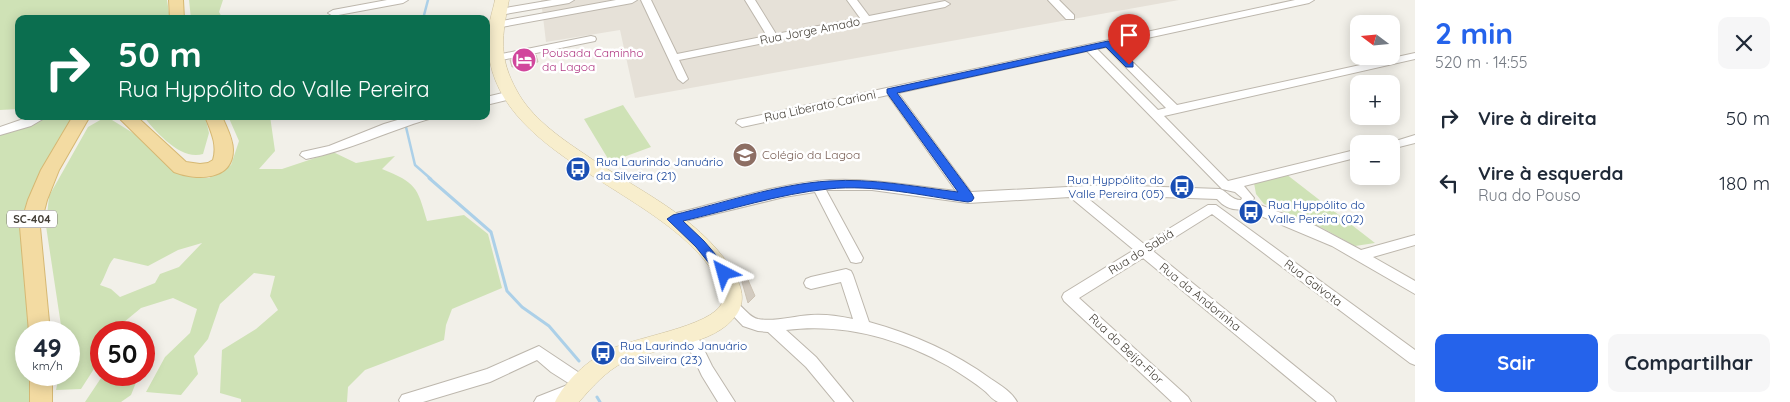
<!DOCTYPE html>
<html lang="pt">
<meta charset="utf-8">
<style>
:root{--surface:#fff;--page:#f6f6f7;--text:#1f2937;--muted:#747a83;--accent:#2563eb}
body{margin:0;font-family:Quicksand,sans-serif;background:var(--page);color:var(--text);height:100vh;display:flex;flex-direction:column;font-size:19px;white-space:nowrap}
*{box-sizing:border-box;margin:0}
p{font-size:16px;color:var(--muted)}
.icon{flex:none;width:28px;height:28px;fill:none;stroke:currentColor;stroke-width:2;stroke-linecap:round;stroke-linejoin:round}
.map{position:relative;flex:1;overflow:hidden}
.details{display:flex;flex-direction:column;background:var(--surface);width:375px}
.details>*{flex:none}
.guide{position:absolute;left:15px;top:15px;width:475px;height:105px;border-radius:10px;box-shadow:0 2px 12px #0003;background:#0b6e4f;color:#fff;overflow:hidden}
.needle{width:32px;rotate:286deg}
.buttons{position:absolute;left:1350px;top:15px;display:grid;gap:10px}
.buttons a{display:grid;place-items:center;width:50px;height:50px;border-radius:10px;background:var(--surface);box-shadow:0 2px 12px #0003;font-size:25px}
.speed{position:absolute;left:15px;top:321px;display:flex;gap:10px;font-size:25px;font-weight:700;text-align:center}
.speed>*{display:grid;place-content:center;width:65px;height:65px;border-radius:50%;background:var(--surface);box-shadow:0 2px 12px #0003;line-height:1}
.speed small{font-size:12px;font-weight:400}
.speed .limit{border:8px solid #d22;background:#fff;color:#111}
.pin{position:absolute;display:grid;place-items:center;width:42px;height:42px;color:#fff;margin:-51px -21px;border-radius:50% 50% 50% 0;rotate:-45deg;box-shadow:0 0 5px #0007}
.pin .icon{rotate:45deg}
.me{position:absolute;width:55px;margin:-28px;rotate:321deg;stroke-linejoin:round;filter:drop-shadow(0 0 4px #0008)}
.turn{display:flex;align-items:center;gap:18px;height:105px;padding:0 20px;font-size:22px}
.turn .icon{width:65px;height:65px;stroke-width:2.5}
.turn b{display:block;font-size:35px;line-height:42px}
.round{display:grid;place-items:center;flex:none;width:52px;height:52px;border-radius:10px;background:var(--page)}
.head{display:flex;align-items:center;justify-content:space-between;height:85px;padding:0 20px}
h1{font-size:30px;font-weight:700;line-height:38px;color:var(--accent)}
.cta{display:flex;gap:10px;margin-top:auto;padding:10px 20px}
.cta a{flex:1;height:58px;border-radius:10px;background:var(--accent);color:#fff;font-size:20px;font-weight:700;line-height:58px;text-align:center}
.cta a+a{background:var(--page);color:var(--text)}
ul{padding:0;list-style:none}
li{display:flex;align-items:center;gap:15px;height:65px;padding:0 20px}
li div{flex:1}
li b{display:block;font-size:19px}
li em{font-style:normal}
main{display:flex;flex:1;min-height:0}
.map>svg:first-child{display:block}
.residential{fill:#e6e1d8}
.green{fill:#cfe2b6;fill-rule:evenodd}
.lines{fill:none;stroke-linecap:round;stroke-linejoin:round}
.stream-far1{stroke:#acd0e8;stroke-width:2.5}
.stream{stroke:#acd0e8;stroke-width:3}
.building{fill:#d3cbc0;stroke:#cdc3b4}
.minor-casing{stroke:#bdb7ad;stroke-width:2}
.secondary-casing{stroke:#cdc09e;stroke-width:1}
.primary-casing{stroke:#d6b873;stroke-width:2}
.minor{fill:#fff;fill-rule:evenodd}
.secondary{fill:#f8eecd;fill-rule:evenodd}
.primary{fill:#f3dba2;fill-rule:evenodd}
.route{fill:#2563eb;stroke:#184099}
.labels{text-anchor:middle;stroke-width:5;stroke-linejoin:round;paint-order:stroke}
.shield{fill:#fff;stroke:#7d7974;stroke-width:1}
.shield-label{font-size:11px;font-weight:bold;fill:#454038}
.street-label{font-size:12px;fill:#454038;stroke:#fff}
.hotel-label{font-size:12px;fill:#b23c85;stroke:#fff;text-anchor:start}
.education-label{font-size:12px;fill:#785e54;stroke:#fff;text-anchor:start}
.transit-label{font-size:12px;fill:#164399;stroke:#fff;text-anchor:start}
</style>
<main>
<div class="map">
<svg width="1415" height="402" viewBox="0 0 1415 402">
<rect width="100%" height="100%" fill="#f2f0e9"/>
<path class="residential" d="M541,0H1179L635,98L620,30L546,42Z"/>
<path class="green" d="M0,0H167L170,19H19V109L0,110Z
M189,0H223L219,12L223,19H191Z
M623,105L651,147L610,162L584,119Z
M48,116H76L26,250L32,332H26V375H32L29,402H0V135L39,122Z
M143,116H205L209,133L203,154C181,161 156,132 143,116Z
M228,116H270L275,151L259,169H282L333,152L356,163L395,156L382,169C416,183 417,186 427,221L464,215L488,234L502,288L452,309L446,325L444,340L365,370L348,387L347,402H241V399L220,393L222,350L256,329L278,310L270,296L275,276L254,273L220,304L208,339L194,356L198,374L181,395L146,392L165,357L190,333L197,309L173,298L141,308L112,332H101V358L81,389L56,390L59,375H69V332H62L46,226L49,196L88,127L102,119L112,120L138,136L189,177L209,178L231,165L239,141ZM202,243L179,267L160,274L155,283L120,297L111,289L100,285C106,276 107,266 114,258L148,266L178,250Z
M1286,174L1375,243L1355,246L1315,224L1264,204L1256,194L1254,183Z
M103,375H139L131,395L121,402H85Z"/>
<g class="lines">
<path class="stream-far1" d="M423,19L428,0
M406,127L415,165L431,179"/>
<path class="stream" d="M429,178L491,232L507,291L522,307L549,326L579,361
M597,397L600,402"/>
</g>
<path class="building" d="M536,55L538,62L512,67L510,60Z
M745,273L755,296L748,303L740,275Z"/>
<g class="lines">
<defs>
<path id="minor" d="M387,0H408L403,3L333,16L328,13L333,10Z
M552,0H574L569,3L500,15L495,12L500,9Z
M616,0H637L632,3L496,28L491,25L496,22Z
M641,0H651L677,54L767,36L745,0H755L776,34L860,18L847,0H857L869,16L945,1L950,4L945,7L679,60L688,79L683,83L678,79Z
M1048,0H1059L1074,15V19H1066Z
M1295,0H1314L1309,3L1115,45L1177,105L1415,53V59L1164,116L1228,181L1359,149V157L1244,186L1254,198L1252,202L1316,226L1361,250L1415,235V245L1373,257L1415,281V294L1332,246L1244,209C1233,211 1224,207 1217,199L1105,195L1085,196L1144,244L1208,205H1216L1415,350V365L1410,363L1212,214L1153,251L1333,397L1336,402H1317L1143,258L1079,298L1188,397L1191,402H1172L1064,301L1062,297L1064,293L1134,250L1070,197L968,203L872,190H826L863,258L861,262L856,263L851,262L815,192L784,197L673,224L668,222L667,219L668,216L673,214C723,202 779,183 830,180C872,178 914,186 956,191L888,95L742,127L736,123L738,120ZM1106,47L1166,108L1158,110L1097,49ZM1087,51L1222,189L1235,192L1242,198L1241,200C1231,200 1228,192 1220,189L1105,185L971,192L898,93Z
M591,36L595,37L596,39L595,41L497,61L492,58L497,55Z
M511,91L515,92L517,95L515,98L486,105V97Z
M32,116H48L31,126L0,135V127Z
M411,116H431L429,119C388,131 348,151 306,159L300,155L302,152L329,146L384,124Z
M1415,135V143L1391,149V144H1386Z
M846,269L851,271L853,275L869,322C913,334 954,352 991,379C1000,385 1012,392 1017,402C1011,402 1002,402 998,402C993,400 989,395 986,392C974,382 961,374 948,366C898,338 843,323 786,330L816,357L853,402H835L806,367L768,332L758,331L743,326L724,306L726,302C740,297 745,316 758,319C775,322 793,316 811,315C825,314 839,316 853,319L841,282L811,289L806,287L804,283L806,279L811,277Z
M689,327L694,329L712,366L735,402H718L702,376L682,333L684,329Z
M539,346L587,378L590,383L587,388L582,390L580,394L560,402H534L537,397L570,384L551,372L537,360L490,382L423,402H400L399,400L402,395L487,369Z"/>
<path id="secondary" d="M495,0H509C502,36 498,57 517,91C531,117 559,137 583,153C634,189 696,214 731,268C740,283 747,298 737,314C715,347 657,346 624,362C606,371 592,387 579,402H555C565,381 588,360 609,350C634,337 711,327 722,303C726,294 719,282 715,275C662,188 488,157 488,41C487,27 492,14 495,0Z"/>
<path id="primary" d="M169,0H183L184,19H170Z
M73,116H90L59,170L47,200L40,227L50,332H29L20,227L28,200L41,170Z
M117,116H136L186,162L200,164L208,163L213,160C218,144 210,130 205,116H222C226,127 233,138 233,150C233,182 194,180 174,172Z
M30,375H52V402H30Z"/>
</defs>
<use href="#minor" class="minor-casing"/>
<use href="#secondary" class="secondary-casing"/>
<use href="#primary" class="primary-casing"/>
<use href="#minor" class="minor"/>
<use href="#secondary" class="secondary"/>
<use href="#primary" class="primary"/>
</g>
<path class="route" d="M1108,41L1111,42L1133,62V67H1126L1106,47L897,93L972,194L974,198L972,201L968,202C923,196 874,184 828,189C779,194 730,210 683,221L704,241L728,269L730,273L728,277H720L696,247L667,219L673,215C723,203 778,184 829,181C872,178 916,187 958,192L887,93V89Z"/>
<defs>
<symbol id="hotel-disc" viewBox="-11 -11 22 22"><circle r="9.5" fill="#d1479c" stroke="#fff"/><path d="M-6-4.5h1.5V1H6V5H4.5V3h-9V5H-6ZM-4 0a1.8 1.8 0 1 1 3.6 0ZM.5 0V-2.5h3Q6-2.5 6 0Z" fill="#fff"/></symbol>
<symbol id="school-disc" viewBox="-11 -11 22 22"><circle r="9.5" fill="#8d6e63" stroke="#fff"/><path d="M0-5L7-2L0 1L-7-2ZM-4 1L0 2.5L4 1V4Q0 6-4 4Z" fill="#fff"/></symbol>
<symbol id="bus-disc" viewBox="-11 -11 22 22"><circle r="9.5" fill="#1a4fb4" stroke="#fff"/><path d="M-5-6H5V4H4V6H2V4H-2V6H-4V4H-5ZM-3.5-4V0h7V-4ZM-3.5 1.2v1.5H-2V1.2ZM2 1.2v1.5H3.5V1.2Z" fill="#fff"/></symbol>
</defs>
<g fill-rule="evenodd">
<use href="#hotel-disc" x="510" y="46" width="28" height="28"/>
<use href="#school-disc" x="731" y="141" width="28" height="28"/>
<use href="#bus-disc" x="564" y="155" width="28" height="28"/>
<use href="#bus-disc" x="1168" y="173" width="28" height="28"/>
<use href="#bus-disc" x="1237" y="198" width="28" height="28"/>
<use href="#bus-disc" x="589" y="339" width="28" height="28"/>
</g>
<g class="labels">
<rect class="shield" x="7" y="210.5" width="50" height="17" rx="4"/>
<g class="shield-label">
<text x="32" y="223">SC-404</text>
</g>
<g class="street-label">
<text transform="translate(810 31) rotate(-11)" y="4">Rua Jorge Amado</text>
<text transform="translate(820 106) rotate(-12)" y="4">Rua Liberato Carioni</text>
<text transform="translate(1141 252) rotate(-32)" y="4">Rua do Sabiá</text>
<text transform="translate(1313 283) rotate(37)" y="4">Rua Gaivota</text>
<text transform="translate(1200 297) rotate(39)" y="4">Rua da Andorinha</text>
<text transform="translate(1126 349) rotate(43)" y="4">Rua do Beija-Flor</text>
</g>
<g class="hotel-label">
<text x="542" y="57">Pousada Caminho<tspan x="542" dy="14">da Lagoa</tspan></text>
</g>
<g class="education-label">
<text x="762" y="159">Colégio da Lagoa</text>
</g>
<g class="transit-label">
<text x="596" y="166">Rua Laurindo Januário<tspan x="596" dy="14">da Silveira (21)</tspan></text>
<text x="1164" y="184" text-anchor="end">Rua Hyppólito do<tspan x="1164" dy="14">Valle Pereira (05)</tspan></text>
<text x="1268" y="209">Rua Hyppólito do<tspan x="1268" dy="14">Valle Pereira (02)</tspan></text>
<text x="620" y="350">Rua Laurindo Januário<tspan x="620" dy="14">da Silveira (23)</tspan></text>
</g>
</g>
</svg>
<div class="buttons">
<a><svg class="needle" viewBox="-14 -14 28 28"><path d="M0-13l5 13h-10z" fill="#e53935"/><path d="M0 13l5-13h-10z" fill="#747a83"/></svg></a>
<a>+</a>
<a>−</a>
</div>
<div class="speed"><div>49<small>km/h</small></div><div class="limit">50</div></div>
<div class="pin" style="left:1129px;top:65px;background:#d93025"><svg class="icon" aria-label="arrive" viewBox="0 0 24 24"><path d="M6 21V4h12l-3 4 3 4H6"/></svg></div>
<svg class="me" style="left:724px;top:273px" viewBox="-20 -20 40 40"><path d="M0-17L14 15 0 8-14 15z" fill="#2563eb" stroke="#fff" stroke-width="4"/></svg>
<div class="guide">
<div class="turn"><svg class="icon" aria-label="right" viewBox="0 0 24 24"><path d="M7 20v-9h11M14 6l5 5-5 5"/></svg><div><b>50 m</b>Rua Hyppólito do Valle Pereira</div></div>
</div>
</div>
<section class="details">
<div class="head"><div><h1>2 min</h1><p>520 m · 14:55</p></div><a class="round"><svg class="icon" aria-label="close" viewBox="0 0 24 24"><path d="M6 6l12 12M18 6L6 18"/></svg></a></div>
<ul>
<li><svg class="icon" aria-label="right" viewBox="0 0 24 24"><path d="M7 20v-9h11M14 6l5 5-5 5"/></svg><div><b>Vire à direita</b></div><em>50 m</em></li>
<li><svg class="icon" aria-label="left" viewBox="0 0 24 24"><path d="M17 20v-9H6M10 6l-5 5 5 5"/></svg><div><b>Vire à esquerda</b><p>Rua do Pouso</p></div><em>180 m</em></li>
</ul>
<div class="cta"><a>Sair</a><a>Compartilhar</a></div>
</section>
</main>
